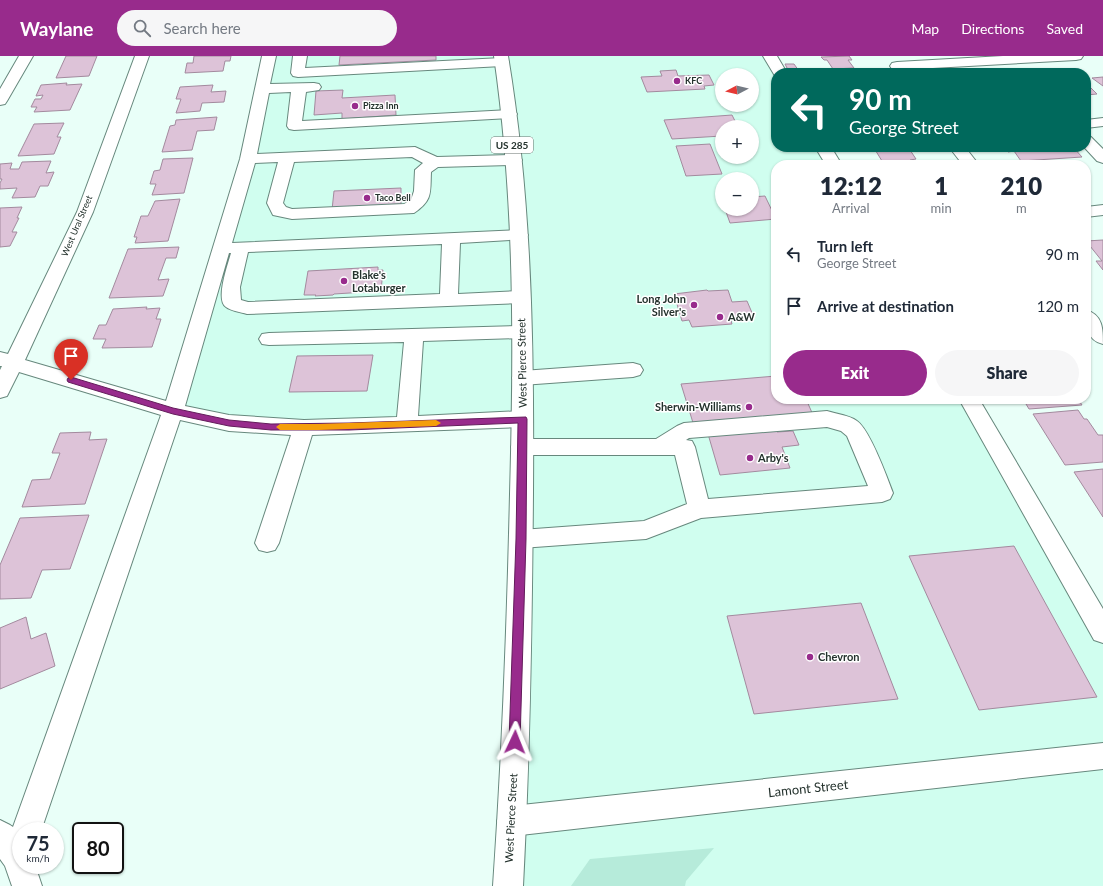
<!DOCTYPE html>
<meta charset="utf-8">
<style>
:root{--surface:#fff;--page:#f6f6f7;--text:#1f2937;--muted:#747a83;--accent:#982b8c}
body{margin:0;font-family:Lato,sans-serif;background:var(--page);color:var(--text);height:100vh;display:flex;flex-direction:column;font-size:15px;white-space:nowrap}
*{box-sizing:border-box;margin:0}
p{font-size:13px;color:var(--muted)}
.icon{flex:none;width:22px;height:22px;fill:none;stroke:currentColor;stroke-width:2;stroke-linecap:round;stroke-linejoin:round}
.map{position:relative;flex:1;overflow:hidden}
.details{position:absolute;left:771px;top:104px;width:320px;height:244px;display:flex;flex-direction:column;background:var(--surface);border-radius:16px;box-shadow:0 1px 3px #0004}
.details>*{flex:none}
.banner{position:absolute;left:771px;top:12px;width:320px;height:84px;border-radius:16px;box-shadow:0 1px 3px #0004;background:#00695c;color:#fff;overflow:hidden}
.needle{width:26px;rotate:263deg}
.fabs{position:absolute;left:715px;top:12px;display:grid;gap:8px}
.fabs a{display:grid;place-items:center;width:44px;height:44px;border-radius:50%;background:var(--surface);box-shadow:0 1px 3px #0004;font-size:20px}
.speed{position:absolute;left:12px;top:766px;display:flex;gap:8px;font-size:20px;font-weight:700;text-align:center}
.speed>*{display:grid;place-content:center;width:52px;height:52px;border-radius:50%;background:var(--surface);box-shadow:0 1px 3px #0004;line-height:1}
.speed small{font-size:10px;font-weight:400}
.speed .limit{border:2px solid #111;border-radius:6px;background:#fff;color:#111}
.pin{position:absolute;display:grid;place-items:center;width:34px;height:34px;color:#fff;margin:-41px -17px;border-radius:50% 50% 50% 0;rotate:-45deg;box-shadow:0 0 4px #0007}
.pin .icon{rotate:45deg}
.me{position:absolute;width:44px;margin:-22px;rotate:2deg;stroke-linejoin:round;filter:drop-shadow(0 0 3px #0008)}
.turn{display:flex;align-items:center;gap:14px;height:84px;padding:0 12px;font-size:18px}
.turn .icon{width:52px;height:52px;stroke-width:2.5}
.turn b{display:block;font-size:28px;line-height:34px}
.eta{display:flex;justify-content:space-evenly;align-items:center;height:68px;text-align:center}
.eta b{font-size:24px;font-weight:800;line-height:28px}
.action{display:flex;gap:8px;margin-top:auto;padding:8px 12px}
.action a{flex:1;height:46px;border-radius:24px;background:var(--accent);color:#fff;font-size:16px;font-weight:800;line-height:46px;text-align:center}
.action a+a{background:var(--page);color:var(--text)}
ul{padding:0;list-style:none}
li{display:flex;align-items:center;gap:12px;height:52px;padding:0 12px}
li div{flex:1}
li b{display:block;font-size:15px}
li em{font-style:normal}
header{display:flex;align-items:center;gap:24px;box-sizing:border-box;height:56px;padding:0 20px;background:var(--accent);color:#fff}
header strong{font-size:19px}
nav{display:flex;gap:22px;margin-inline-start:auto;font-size:14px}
.search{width:280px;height:36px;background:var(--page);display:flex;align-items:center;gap:10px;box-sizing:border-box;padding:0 14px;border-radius:22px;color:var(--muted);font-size:15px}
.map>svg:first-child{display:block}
.built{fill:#d0feef;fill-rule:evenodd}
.green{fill:#b6ebda}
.building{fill:#ddc3d8;stroke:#a38a9e}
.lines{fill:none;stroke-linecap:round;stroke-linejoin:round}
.minor-casing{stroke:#67887d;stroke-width:2}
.highway-casing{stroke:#67887d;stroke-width:2}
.minor{fill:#fff;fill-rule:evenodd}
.highway{fill:#fff;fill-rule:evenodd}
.route{fill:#982b8c;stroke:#631c5b}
.slow{fill:#f59e0b}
.poi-dot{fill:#982b8c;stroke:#fff;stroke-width:1.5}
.labels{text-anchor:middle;stroke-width:3;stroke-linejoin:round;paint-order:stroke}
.far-poi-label{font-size:9px;font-weight:bold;fill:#24322d;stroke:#fff;text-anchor:start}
.far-street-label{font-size:9px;fill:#24322d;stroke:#fff}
.shield{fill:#fff;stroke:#66706c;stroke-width:1}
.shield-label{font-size:10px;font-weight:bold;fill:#24322d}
.poi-label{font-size:11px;font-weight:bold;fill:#24322d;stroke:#fff;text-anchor:start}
.street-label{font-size:11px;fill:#24322d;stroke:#fff}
.near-street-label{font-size:13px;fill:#24322d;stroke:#fff}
</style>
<header>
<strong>Waylane</strong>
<div class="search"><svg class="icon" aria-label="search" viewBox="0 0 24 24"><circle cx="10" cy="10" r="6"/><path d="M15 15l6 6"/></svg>Search here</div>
<nav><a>Map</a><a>Directions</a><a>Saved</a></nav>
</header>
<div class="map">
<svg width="1103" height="830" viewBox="0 0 1103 830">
<rect width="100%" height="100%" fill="#e9fff8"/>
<path class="built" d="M269,0H770L776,17V91H823L834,109H776V343H969L1103,576V830H508L523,363L364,370L173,355ZM722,19H752V49H722ZM722,71H752V101H722ZM722,123H752V153H722Z"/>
<path class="green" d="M714,792L686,825L685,830H571L590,803Z"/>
<path class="building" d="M66,0H97L89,20L56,22Z
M194,0H231L230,5H225L223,15L185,17L187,7H193Z
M340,0H436V4L339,9Z
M849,0L852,4H848L854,12L833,13L827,4H824L821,1Z
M785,8H794L799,15L789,16Z
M676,14L678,20L709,19L714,29L704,30L705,33L647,36L641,21L662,20L660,15Z
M1103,21V30L1092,22Z
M67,27L66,29L82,28L70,54L34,56L37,51H31L35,43H41L43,39L36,40L41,29Z
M1086,27L1097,38L1086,39Z
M213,29L211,36L226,35L224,46L202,47L200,55L176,57L181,43H176L180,31Z
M343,34L342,42L395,39L396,59L342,63V57L314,59L316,35Z
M732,59L738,71H722V80L672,83L664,64Z
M217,61L214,74L197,75L192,94L162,96L170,70L175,69L176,64Z
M64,67L57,81H61L54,98L18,100L34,68Z
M710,88L722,118L686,120L676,90Z
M908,91L916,103L910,104L914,109H874L872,106L882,105L874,92Z
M1004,91H1073L1082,101L1021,105L1014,95L1008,96Z
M193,102L184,137L152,139L156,128H150L154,115L160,114L163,103Z
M51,105L46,117L54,116L48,130H40L35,141L12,142L17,132L0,133V127L2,123H0V108L12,107L10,113H19L22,106Z
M1071,106L1074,109H1026Z
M401,132V148L381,149V152L365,153V150L343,151L342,153L332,154L334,135Z
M765,140L776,163L730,167L725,153H752V141Z
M180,143L168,185L135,187L137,181H134L141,160H148L155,145Z
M22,151L17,162H19L12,176H17L10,190L0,191V152Z
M1103,184V214L1096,205H1102L1086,185Z
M179,191L176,202H166L158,224L169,223L163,240L109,242L128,193Z
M378,211V214H383L381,235L334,238L333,239L315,240L316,239H304L308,215Z
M707,234L708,235L728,234L732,246L747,245L753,259L730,261L732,268L692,271L689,264L682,265L674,238Z
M147,251L146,253L160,252L156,263H161L152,291L102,292L106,283H93L99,269H106L113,253Z
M373,299L367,335L289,336L297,300Z
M776,320V343H806L813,359L694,370L681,328Z
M1023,343H1078L1082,349L1029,353Z
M1078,354L1084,363H1087L1098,379H1103V406L1065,409L1033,358Z
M776,373L777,376L793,375L799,389L782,391L790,412L720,419L708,378Z
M91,376L89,384L107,383L85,448L22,451L32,424L50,423L60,397H52L60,377Z
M1103,413V461L1074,416Z
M89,459L70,513L42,514L31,542L0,543V509L20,462Z
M1014,490L1097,641L979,654L909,500Z
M861,547L898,643L754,658L727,560Z
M26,561L31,583L46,577L55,610L0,633V572Z"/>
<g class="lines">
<defs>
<path id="minor" d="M19,0H33L7,45L5,48L0,49V33Z
M135,0H149L93,156L25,304L166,345L240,103L262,0H276L270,28L314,27L319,28L321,31L319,34L306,36L302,65L510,54L515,55L517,58L515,61L510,62L294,74L289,73L287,70L291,36L269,37L257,98L415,91L437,101L514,99L520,101L522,104L520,107L514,109L438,111L431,116C430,137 433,144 414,157L292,163L273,159L267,147L278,106L255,107L232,187L519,174L525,175L528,179L525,183L460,187L458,238L521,235L528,237L530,241L528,245L521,247L247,258C241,256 231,255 226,251C215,244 228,208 231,197H229L185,350L229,359L304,364L397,361L404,286L269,289L262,288L259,283L262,278L269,277L521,270L528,272L531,276L528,280L521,282L423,285L418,360L523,355L530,358L533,363L530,368L523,371L312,379L279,487L275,494L267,496L259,494L255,487L291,379L229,375L180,364L41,775H21V809H35L42,830H12L5,810L0,803V764L10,769L13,771L161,359L19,316L7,340L0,342V314L2,310H0V296L8,298L77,156ZM412,101L423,107L415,114L414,135L411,144L404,148L292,153L286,151L283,147L294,106ZM442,188L440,238L248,246L241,244L240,231L248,196Z
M293,0H307L305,12L502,2L507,3L509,6L507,9L502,10L298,21L293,20L291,17Z
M763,0H777L787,17H776L775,20Z
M1003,0H1083L1081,3L1076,4L897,14L892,13L890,10L892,7L897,6Z
M1103,62V70L1086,72V64Z
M1086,79L1091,81L1103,93V107L1097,105L1084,91H1086Z
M815,91H831L842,109H826Z
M949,91H965L979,109H963Z
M1103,149V159L1086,161V151Z
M1086,254C1103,259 1103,273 1103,288C1086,284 1086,269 1086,254Z
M633,307L640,309L643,314L640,319L633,321L522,329L515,327L512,322L515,317L522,315Z
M959,343H979L1103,553V587L1094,584Z
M827,355C836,358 849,359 857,365C870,374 887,421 893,437L890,443L882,446L701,462L646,483L521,492L513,490L509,483L513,476L521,474L644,465L687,448L675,399H522L514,397L511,391L514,385L522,383H656L677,370L684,367ZM827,371L841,375L847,380L868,430L708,443L695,391L692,385L686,384L689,382Z
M1103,687V713L512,780L502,775L497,765L502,755L512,750Z"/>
<path id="highway" d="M494,0H508C532,144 534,292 533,437C532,568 530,699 523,830H493C502,700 507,568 510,438C514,292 515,145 494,0Z"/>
</defs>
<use href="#minor" class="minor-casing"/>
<use href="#highway" class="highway-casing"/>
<use href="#minor" class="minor"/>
<use href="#highway" class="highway"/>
</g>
<path class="route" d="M71,321L173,352L229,364L271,368L349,367L526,361L527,363L526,483L520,686L519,690L515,692L511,690L509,686L516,483L518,367L349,374H271L229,370L173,358L68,326L67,324L68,322Z"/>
<path class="slow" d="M436,364L441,367L436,370L319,374H280L276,371L280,368H319Z"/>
<g class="poi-dot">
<circle cx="677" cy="25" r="4"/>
<circle cx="355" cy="50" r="4"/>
<circle cx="367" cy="142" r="4"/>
<circle cx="344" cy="225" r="4"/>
<circle cx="694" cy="249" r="4"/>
<circle cx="720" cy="261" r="4"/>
<circle cx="749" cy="351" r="4"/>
<circle cx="750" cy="402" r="4"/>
<circle cx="810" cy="601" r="4"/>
</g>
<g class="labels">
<g class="far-poi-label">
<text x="685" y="28">KFC</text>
<text x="363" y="53">Pizza Inn</text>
<text x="375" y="145">Taco Bell</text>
</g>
<g class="far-street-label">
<text transform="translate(77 170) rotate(-67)" y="3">West Ural Street</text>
</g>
<rect class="shield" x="491" y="81" width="42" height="16" rx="3"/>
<g class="shield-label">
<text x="512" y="93">US 285</text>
</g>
<g class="poi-label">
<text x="352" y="223">Blake's<tspan x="352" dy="13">Lotaburger</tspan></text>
<text x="686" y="247" text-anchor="end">Long John<tspan x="686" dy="13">Silver's</tspan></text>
<text x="728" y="265">A&amp;W</text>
<text x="741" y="355" text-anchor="end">Sherwin-Williams</text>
<text x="758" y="406">Arby's</text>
<text x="818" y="605">Chevron</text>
</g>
<g class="street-label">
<text transform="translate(522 307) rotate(-91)" y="4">West Pierce Street</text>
<text transform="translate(511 762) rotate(-87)" y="4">West Pierce Street</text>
</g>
<g class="near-street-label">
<text transform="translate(808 732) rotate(-6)" y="5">Lamont Street</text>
</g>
</g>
</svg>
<div class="fabs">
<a><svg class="needle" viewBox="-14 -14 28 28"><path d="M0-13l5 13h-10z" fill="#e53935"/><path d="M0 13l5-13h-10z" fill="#747a83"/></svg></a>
<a>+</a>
<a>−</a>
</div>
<div class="speed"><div>75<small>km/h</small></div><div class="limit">80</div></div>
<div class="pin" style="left:71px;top:324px;background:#d93025"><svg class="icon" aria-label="arrive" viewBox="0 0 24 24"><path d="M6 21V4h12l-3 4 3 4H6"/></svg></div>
<svg class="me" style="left:515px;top:686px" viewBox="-20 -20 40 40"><path d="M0-17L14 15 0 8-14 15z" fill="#982b8c" stroke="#fff" stroke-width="4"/></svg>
<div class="banner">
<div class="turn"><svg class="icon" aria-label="left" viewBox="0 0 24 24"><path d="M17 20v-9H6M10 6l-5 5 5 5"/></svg><div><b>90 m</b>George Street</div></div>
</div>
<section class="details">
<div class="eta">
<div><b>12:12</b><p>Arrival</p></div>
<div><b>1</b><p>min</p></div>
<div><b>210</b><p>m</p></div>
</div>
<ul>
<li><svg class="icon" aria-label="left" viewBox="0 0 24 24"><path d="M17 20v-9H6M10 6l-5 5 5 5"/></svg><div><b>Turn left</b><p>George Street</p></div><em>90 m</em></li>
<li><svg class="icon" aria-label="arrive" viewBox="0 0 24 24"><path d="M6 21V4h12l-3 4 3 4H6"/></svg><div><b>Arrive at destination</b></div><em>120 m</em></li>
</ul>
<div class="action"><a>Exit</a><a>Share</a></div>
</section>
</div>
